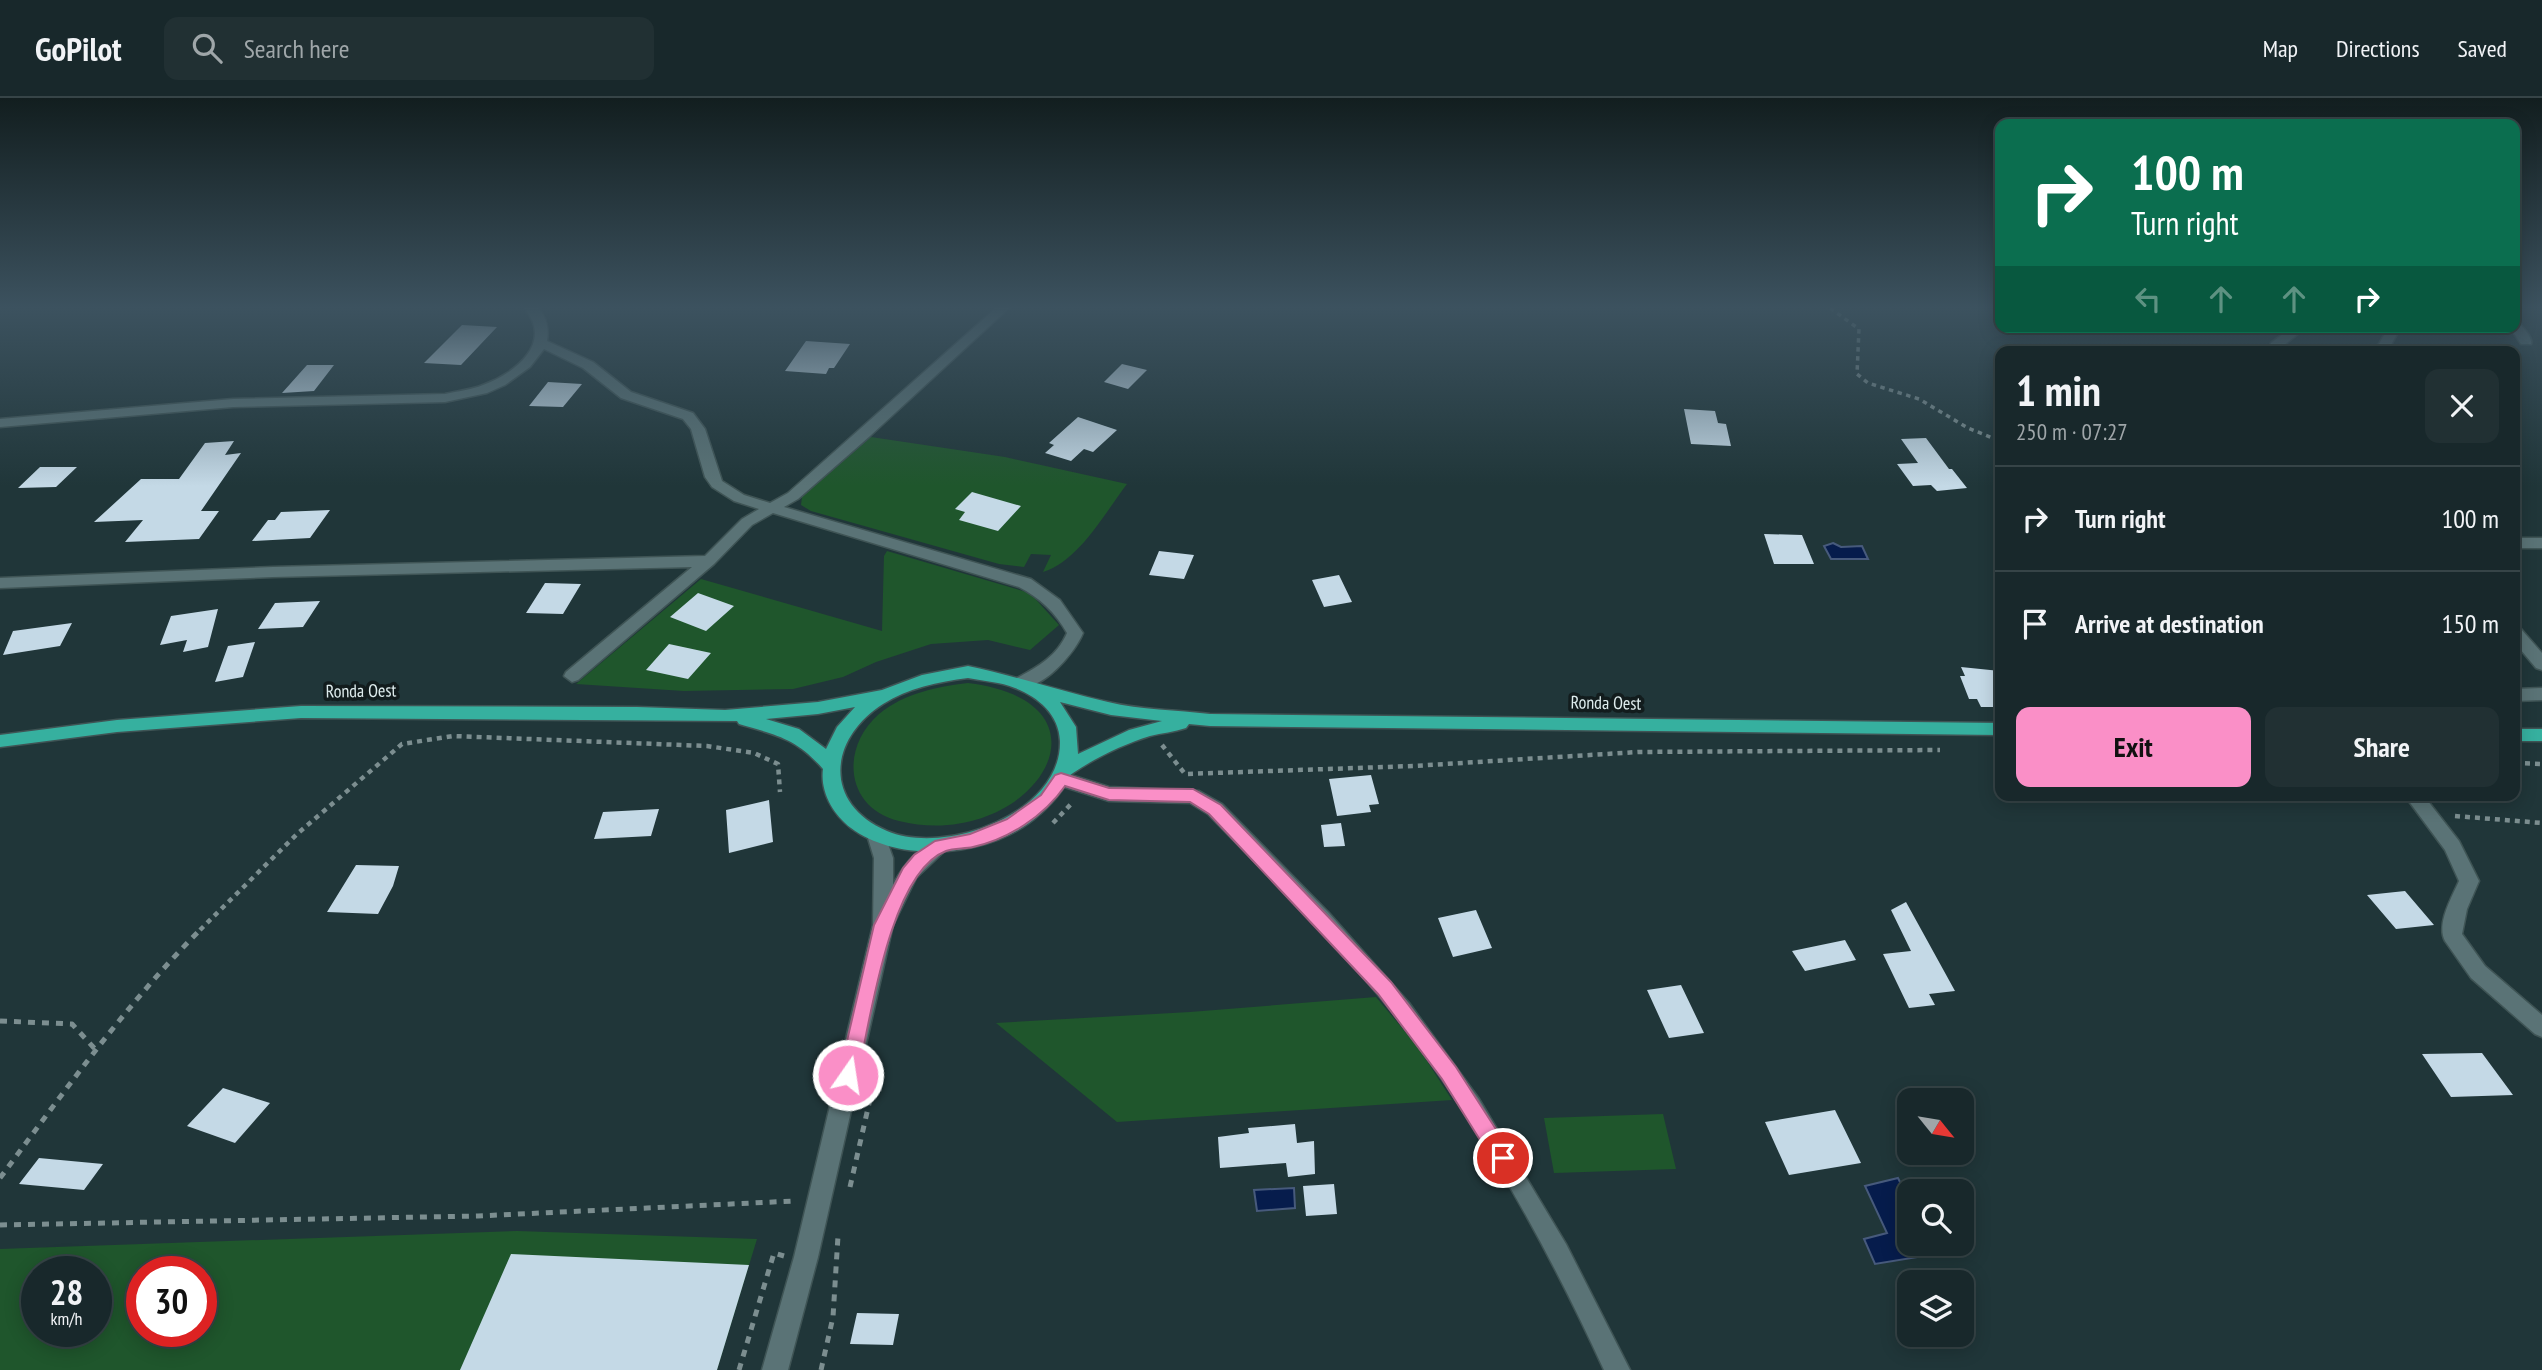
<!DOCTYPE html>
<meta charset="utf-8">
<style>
:root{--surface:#18282b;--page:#213033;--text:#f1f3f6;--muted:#9fa6a9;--line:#364447;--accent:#fa8fc7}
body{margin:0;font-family:"PT Sans Narrow",sans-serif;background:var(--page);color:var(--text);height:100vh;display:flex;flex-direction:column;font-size:26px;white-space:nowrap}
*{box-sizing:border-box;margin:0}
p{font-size:23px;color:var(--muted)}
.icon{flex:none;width:38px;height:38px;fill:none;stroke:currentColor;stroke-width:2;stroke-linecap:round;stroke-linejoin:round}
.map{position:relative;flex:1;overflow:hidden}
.sheet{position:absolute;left:1995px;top:248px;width:525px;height:455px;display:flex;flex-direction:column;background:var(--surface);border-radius:14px;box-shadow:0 4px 18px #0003,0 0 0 2px var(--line)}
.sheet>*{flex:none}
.hud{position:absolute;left:1995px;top:21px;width:525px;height:214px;border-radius:14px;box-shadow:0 4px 18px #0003,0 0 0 2px var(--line);background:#0b6e4f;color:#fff;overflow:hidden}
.needle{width:46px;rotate:120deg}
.tools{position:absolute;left:1897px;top:990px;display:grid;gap:14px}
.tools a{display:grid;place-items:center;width:77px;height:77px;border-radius:14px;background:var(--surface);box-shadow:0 4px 18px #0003,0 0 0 2px var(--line);font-size:35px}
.speed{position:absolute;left:21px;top:1158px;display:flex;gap:14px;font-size:35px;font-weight:700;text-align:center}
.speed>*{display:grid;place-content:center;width:91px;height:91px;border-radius:50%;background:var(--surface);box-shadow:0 4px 18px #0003,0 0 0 2px var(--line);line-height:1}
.speed small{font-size:18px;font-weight:400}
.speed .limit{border:10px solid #d22;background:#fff;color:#111}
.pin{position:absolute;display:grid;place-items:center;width:60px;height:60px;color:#fff;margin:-30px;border:4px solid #fff;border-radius:50%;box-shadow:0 2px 7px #0007}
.me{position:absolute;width:77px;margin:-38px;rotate:13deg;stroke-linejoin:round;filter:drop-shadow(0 0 5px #0008)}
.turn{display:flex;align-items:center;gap:24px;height:147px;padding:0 21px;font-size:32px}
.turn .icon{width:91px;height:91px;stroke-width:2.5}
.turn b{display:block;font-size:49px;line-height:60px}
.lanes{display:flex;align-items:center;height:66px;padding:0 21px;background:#0003;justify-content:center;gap:35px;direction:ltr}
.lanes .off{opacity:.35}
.round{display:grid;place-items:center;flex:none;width:74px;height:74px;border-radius:14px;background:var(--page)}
.overview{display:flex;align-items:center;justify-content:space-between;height:119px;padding:0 21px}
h1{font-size:42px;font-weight:700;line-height:52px}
.button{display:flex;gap:14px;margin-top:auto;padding:14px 21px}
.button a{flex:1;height:80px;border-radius:14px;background:var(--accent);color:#111;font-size:28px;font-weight:700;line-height:80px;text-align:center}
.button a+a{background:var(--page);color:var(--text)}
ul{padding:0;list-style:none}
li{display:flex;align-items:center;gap:21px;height:105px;padding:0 21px;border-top:2px solid var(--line)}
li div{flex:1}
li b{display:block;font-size:26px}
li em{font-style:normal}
header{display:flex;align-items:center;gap:42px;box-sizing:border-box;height:98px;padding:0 35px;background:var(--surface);border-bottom:2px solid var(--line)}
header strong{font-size:33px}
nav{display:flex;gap:38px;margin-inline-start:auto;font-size:24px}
.search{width:490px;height:63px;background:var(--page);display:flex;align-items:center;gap:18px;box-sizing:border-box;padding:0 24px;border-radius:14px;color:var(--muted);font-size:26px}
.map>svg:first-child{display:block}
.green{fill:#1f562c;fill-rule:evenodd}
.water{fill:#061c4c;stroke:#475a7c;stroke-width:2}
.building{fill:#c4d9e6}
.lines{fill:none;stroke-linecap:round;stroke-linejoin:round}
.minor-casing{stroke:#3f5455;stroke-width:3}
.major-casing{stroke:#3f5455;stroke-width:3}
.path-far2{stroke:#7c8e90;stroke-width:3.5;stroke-dasharray:4.5 4.5;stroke-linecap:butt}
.path-far1{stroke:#7c8e90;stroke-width:4.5;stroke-dasharray:5 5;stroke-linecap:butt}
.path{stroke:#7c8e90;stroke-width:5;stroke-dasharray:7 7;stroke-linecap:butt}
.minor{fill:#5a7376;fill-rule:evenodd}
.major{fill:#36b09f;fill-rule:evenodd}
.route{fill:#fa8fc7;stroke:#a25d81;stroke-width:2}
.labels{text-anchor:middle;stroke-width:7;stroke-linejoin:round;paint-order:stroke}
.street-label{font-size:18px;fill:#deeced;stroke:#121c1d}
</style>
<header>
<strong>GoPilot</strong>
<div class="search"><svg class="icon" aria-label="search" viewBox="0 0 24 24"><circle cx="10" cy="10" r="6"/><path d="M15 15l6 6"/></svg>Search here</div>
<nav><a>Map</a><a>Directions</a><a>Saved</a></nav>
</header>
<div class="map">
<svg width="2542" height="1272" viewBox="0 0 2542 1272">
<rect width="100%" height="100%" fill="#203639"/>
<path class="green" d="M871,339L1005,359L1127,386C1104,416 1079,463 1043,474L1051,457L1031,456L1024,469L999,466L811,413L801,407L802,399Z
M887,453L1030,495L1059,527L1030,552L988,542L931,546L876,564L843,579L793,591L684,593L576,586L701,481L882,533L884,458Z
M968,585C1129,605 1030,755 899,723C845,710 840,650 879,616C905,595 936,589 968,585Z
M1376,899L1418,949L1452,1002L1117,1024L996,925L1190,914Z
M1663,1016L1676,1071L1554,1075L1544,1020Z
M517,1133L757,1141L717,1272H0V1151ZM37,1174H96V1234H37ZM142,1174H201V1234H142Z"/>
<path class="water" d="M1833,445L1841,449L1862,448L1868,461H1831L1824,448Z
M1898,1080L1909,1102V1146H1931L1936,1156L1875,1166L1864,1141L1887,1135L1865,1088Z
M1294,1090L1295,1110L1257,1113L1254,1092Z"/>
<path class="building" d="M462,227L497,229L461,267L424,265Z
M806,243L850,246L834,270H829L826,276L785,273Z
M1122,266L1147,272L1128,291L1104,284Z
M307,267H334L314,293L282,295Z
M548,284L582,286L563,309L529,308Z
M1684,311L1715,313L1718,325L1726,326L1731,348L1691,346Z
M1078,319L1117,332L1093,354L1084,351L1071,363L1045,355L1054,347L1049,345Z
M1926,340L1949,371H1952L1967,390L1937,393L1931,387L1913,388L1897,366L1918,365L1901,341Z
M234,343L225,357L241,355L201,413H219L199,441L125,444L143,422L94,424L141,381H179L205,345Z
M40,369H77L56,389L18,390Z
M972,394L1021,408L998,433L959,422L965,414L955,411Z
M330,412L310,440L252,443L268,422H275L281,414Z
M1764,436L1802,437L1814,466H1774Z
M1159,453L1194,457L1184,481L1149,477Z
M1339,477L1352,504L1324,509L1312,482Z
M545,485L581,486L563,516L526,515Z
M698,495L734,508L706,533L670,519Z
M320,503L303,529L258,531L275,505Z
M218,511L208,549L183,554L187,542L160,547L171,518Z
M72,525L60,548L3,557L13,533Z
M255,544L243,579L215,584L228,548Z
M669,546L711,555L688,581L646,572Z
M1961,569L2000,573V609H1981L1977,601H1969L1960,578H1965Z
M1371,677L1379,706L1369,707L1371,714L1337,718L1329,681Z
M769,702L773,744L729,755L726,712Z
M659,711L651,738L594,741L603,714Z
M1341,725L1345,748L1324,749L1321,727Z
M356,767L399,768L393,788L378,816L327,814Z
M2405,793L2434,827L2396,831L2367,797Z
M1906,804L1955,893L1929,896L1935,907L1909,910L1883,856L1911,853L1891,812Z
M1476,812L1492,850L1453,859L1438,820Z
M1845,842L1856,862L1805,873L1792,853Z
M1681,887L1704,935L1669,940L1647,892Z
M2482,955L2513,997L2451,999L2422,956Z
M223,990L270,1005L235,1045L187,1028Z
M1835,1012L1861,1065L1789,1077L1765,1024Z
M1295,1026L1297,1045L1314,1043L1315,1076L1288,1079L1286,1065L1220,1070L1218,1039L1249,1035L1248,1030Z
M39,1060L103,1066L84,1092L19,1086Z
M1334,1086L1337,1116L1306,1118L1303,1088Z
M511,1156L749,1167L717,1272H460Z
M857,1215L899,1216L893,1247L850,1246Z"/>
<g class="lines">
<defs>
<path id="minor" d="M524,210H538C547,220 549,230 547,243L593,264L631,294L693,315L705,331L722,383L744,397L770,405L788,395L996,210H1009L870,338L798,401L784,409L1031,481L1060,502L1083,535C1075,555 1041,595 1017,588L1015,584L1017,580C1038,569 1057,558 1067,535C1055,514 1040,500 1019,489L773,415L752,427L714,466L578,582L572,584L564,578L566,574L692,469L273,479L0,490V480L273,469L705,458L742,421L759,411L734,403L712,389L705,379L691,331L683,321L621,300L583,270L544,251L530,269L505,287L487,295L445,304L233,309L0,329V321L233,301L445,296C458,293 471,292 483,287C516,275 554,244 524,210Z
M2515,224C2522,226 2533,240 2531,246H2521L2511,231L2515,229Z
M2292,229H2306L2282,249V254H2270L2271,245Z
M2389,229H2401L2387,254H2374Z
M2515,440H2542V450H2515Z
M2515,530L2521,531L2542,555V572L2536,570L2515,545Z
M2542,590V602L2515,603V591Z
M1061,674L1109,689L1199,693L1222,706L1329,815L1409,905L1479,1001L1566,1146L1630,1272H1604C1548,1150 1477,1021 1393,915C1336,844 1271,781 1208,716L1190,705L1109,703L1055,686L1052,681L1055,676Z
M2405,698H2424L2459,743L2479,783L2467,811L2462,836L2485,868L2542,917V939L2535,936L2471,880L2445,843C2436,826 2452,799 2459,783L2445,752Z
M876,730L883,732L893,760V787C904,766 919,747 942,740L949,742L951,747L916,780L893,827L818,1159L788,1272H762L794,1159L873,827L874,760L867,737L869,732Z"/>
<path id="major" d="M968,568C1016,578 1060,593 1108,604C1141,612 1177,612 1210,616L2000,625V637L1210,628L1189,626L1186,630C1174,634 1162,635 1150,638C1124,646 1095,660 1073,675C1067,678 1066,687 1062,692C1056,700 1048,709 1040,716C995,758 902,768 851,730C833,716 820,694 823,671C796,640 776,637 739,626L737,623L301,620L117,634L0,649V637L117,622L301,608L637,609L725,612L818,604L882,592L922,577ZM968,580C983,583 1001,584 1015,590C1038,599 1059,616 1060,643C1062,715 946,758 887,733C823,706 828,641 883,606C908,590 938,584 968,580ZM1060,604L1111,617L1162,623L1129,632L1078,656L1076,629ZM855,609L837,629L826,651L799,631L766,621L818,616Z
M2515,631H2542V643H2515Z"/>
</defs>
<use href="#minor" class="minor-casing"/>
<use href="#major" class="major-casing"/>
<path class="path-far2" d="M1830,210L1859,231L1857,276L1868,285L1919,301L1968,330L2000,343"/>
<path class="path-far1" d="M1162,647L1185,676L1413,668L1638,654L1940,652
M2515,665L2542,666
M2455,718L2542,725
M1053,725L1073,704
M200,832L297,736L402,646L453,638L707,648L754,655L778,666L780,694"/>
<path class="path" d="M0,923L72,926L95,951
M0,1080C64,994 126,906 202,830
M850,1089L876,975
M0,1127L478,1118L794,1103
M739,1272L774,1155L784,1158
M821,1272L833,1219L838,1138"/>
<use href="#minor" class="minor"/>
<use href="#major" class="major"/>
</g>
<linearGradient id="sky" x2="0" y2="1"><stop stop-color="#121e1f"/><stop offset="0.54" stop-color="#3c525f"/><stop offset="1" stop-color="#3c525f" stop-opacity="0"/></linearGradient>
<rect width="2542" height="388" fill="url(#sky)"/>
<path class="route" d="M1061,675L1109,690L1193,691L1221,707L1391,884L1456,969L1510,1053L1513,1060L1510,1066L1503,1069L1495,1066L1442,981L1378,896L1209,716L1190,704L1109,702L1065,688C1044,718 1009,741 973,749C964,751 954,750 946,753C890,774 870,923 858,977L855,983L848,986L841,983L839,977L874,827L903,770L914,757L935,743L970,736L1007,721L1041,697L1055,677Z"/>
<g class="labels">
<g class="street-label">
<text transform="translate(361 593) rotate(-1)" y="6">Ronda Oest</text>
<text transform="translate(1606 605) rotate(1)" y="6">Ronda Oest</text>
</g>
</g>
</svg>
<div class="tools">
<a><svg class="needle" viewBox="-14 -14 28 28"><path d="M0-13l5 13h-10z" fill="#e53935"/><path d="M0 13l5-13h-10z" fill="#9fa6a9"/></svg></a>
<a><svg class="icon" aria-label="search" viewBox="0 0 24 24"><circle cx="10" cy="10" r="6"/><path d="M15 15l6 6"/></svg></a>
<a><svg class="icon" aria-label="layers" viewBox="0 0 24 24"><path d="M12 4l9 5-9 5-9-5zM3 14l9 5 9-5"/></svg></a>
</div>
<div class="speed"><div>28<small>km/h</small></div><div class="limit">30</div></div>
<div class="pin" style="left:1503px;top:1060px;background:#d93025"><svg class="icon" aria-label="arrive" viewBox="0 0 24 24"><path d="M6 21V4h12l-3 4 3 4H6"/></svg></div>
<svg class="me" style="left:848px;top:977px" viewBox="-20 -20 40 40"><circle r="17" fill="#fa8fc7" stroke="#fff" stroke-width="3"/><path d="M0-11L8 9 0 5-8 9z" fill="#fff"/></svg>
<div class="hud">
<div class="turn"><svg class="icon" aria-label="right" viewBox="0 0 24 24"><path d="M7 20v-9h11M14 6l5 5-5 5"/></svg><div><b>100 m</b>Turn right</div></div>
<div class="lanes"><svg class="icon off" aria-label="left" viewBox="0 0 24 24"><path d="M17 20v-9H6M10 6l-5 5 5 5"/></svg><svg class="icon off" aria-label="ahead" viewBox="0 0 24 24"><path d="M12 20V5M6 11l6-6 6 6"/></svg><svg class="icon off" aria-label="ahead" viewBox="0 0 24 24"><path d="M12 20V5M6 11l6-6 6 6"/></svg><svg class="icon" aria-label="right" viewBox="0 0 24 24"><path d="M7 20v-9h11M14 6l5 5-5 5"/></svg></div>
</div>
<section class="sheet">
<div class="overview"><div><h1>1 min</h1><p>250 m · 07:27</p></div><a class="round"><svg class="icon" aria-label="close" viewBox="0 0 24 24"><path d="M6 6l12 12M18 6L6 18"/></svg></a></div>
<ul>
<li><svg class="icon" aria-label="right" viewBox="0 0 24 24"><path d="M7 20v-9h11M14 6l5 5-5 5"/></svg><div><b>Turn right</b></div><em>100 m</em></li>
<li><svg class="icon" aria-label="arrive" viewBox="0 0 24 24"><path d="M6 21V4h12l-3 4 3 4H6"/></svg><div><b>Arrive at destination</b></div><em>150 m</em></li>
</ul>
<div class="button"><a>Exit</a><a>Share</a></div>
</section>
</div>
